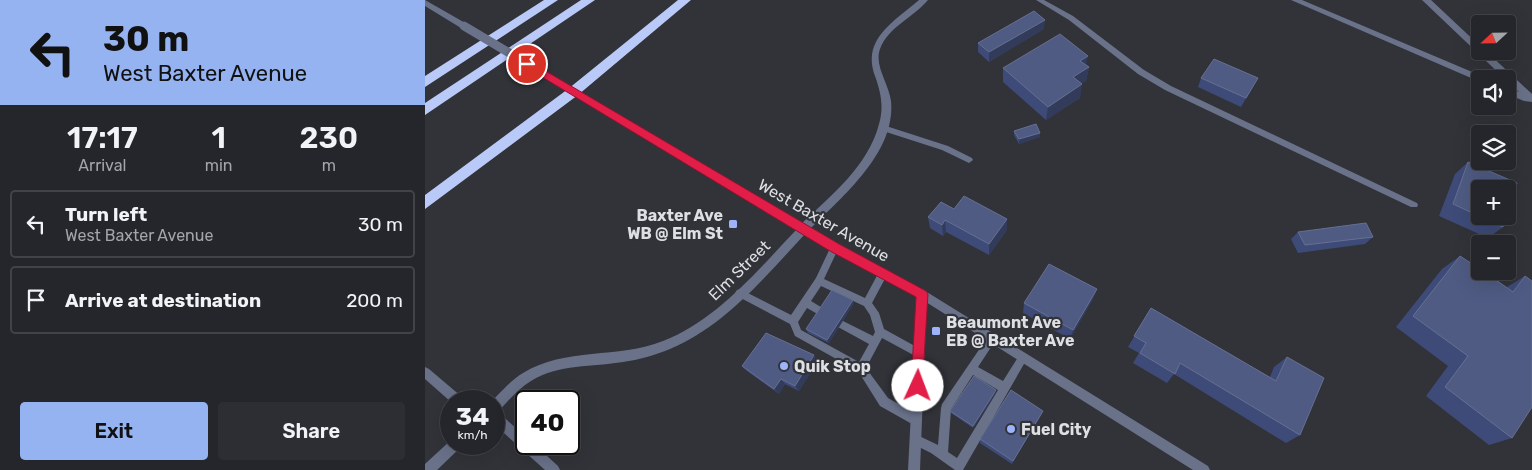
<!DOCTYPE html>
<meta charset="utf-8">
<style>
:root{--surface:#25262b;--page:#2d2e33;--text:#f1f3f6;--muted:#a3a5a9;--line:#424347;--accent:#95b2f1}
body{margin:0;font-family:Rubik,sans-serif;background:var(--page);color:var(--text);height:100vh;display:flex;flex-direction:column;font-size:19px;white-space:nowrap}
*{box-sizing:border-box;margin:0}
p{font-size:16px;color:var(--muted)}
.icon{flex:none;width:28px;height:28px;fill:none;stroke:currentColor;stroke-width:2;stroke-linecap:round;stroke-linejoin:round}
.map{position:relative;flex:1;overflow:hidden}
.sheet{display:flex;flex-direction:column;background:var(--surface);width:425px}
.sheet>*{flex:none}
.top-card{background:#95b2f1;color:#111;overflow:hidden}
.needle{width:32px;rotate:248deg}
.fabs{position:absolute;left:1046px;top:15px;display:grid;gap:10px}
.fabs a{display:grid;place-items:center;width:45px;height:45px;border-radius:5px;background:var(--surface);box-shadow:0 5px 20px #0002,0 0 0 1px var(--line);font-size:25px}
.speed{position:absolute;left:15px;top:390px;display:flex;gap:10px;font-size:25px;font-weight:700;text-align:center}
.speed>*{display:grid;place-content:center;width:65px;height:65px;border-radius:50%;background:var(--surface);box-shadow:0 5px 20px #0002,0 0 0 1px var(--line);line-height:1}
.speed small{font-size:12px;font-weight:400}
.speed .limit{border:2px solid #111;border-radius:8px;background:#fff;color:#111}
.pin{position:absolute;display:grid;place-items:center;width:42px;height:42px;color:#fff;margin:-21px;border:2px solid #fff;border-radius:50%;box-shadow:0 1px 5px #0007}
.me{position:absolute;width:55px;margin:-28px;rotate:2deg;stroke-linejoin:round;filter:drop-shadow(0 0 4px #0008)}
.turn{display:flex;align-items:center;gap:18px;height:105px;padding:0 20px;font-size:22px}
.turn .icon{width:65px;height:65px;stroke-width:2.5}
.turn b{display:block;font-size:35px;line-height:42px}
.eta{display:flex;justify-content:space-evenly;align-items:center;height:85px;text-align:center}
.eta b{font-size:30px;font-weight:600;line-height:35px}
.action{display:flex;gap:10px;margin-top:auto;padding:10px 20px}
.action a{flex:1;height:58px;border-radius:5px;background:var(--accent);color:#111;font-size:20px;font-weight:600;line-height:58px;text-align:center}
.action a+a{background:var(--page);color:var(--text)}
ul{padding:0;list-style:none}
li{display:flex;align-items:center;gap:15px;height:68px;margin:0 10px 8px;padding:0 10px;border:2px solid var(--line);border-radius:5px}
li div{flex:1}
li b{display:block;font-size:19px}
li em{font-style:normal}
main{display:flex;flex:1;min-height:0}
.map>svg:first-child{display:block}
.lines{fill:none;stroke-linecap:round;stroke-linejoin:round}
.service{fill:#6a728a;fill-rule:evenodd}
.minor{fill:#6a728a;fill-rule:evenodd}
.tertiary{fill:#6a728a;fill-rule:evenodd}
.motorway{fill:#b9c9f8;fill-rule:evenodd}
.tertiary-bridge{stroke:#6a728a;stroke-width:9}
.wall{fill:#3e4b78}
.shaded-wall{fill:#323b5a}
.building{fill:#4f5b83;stroke:#657092}
.route{fill:#e11d48;stroke:#92132f}
.poi-dot{fill:#9db4fd;stroke:#313339;stroke-width:2}
.labels{text-anchor:middle;stroke-width:4.5;stroke-linejoin:round;paint-order:stroke}
.poi-label{font-size:16px;font-weight:bold;fill:#dddfe2;stroke:#313339;text-anchor:start}
.street-label{font-size:16px;fill:#dddfe2;stroke:#313339}
</style>
<main>
<section class="sheet">
<div class="top-card">
<div class="turn"><svg class="icon" aria-label="left" viewBox="0 0 24 24"><path d="M17 20v-9H6M10 6l-5 5 5 5"/></svg><div><b>30 m</b>West Baxter Avenue</div></div>
</div>
<div class="eta">
<div><b>17:17</b><p>Arrival</p></div>
<div><b>1</b><p>min</p></div>
<div><b>230</b><p>m</p></div>
</div>
<ul>
<li><svg class="icon" aria-label="left" viewBox="0 0 24 24"><path d="M17 20v-9H6M10 6l-5 5 5 5"/></svg><div><b>Turn left</b><p>West Baxter Avenue</p></div><em>30 m</em></li>
<li><svg class="icon" aria-label="arrive" viewBox="0 0 24 24"><path d="M6 21V4h12l-3 4 3 4H6"/></svg><div><b>Arrive at destination</b></div><em>200 m</em></li>
</ul>
<div class="action"><a>Exit</a><a>Share</a></div>
</section>
<div class="map">
<svg width="1107" height="470" viewBox="0 0 1107 470">
<rect width="100%" height="100%" fill="#313339"/>
<g class="lines">
<path class="service" d="M611,0H619L648,16L719,70L746,86L992,203L993,205L992,207H986L740,90L713,74L644,20Z
M458,125L523,146L547,158L548,160L544,163L517,150L455,130L454,128Z
M410,243L413,244L414,247L399,279L440,298L455,270L458,269L461,270L463,273L447,303L454,313L459,329L497,350L499,353L497,356L494,358L457,338L441,368L463,398L495,416L496,420L495,424L491,425L487,424L455,406L433,371L370,336L365,324L312,296L310,293L312,290L315,289L366,315L391,278L407,244ZM396,286L439,306L445,315L450,332L448,336L416,320L413,321L411,324L413,327L444,344L434,362L376,330L373,322L382,308L396,316L399,315L401,312L399,309L386,301Z
M567,333L570,335L572,338L553,367L578,381L595,354L598,352L601,354L603,357L538,470H530L506,453L486,443L485,439L486,435L490,434L513,445L516,408L517,404L564,335ZM548,375L573,390L532,458L523,452L526,409Z
M0,367L4,369L37,397L38,401L26,402L0,379Z"/>
<path class="minor" d="M494,0H503C489,17 463,27 455,49C449,66 464,84 466,101C471,154 415,198 382,232H374L373,229L374,226C405,196 443,167 454,124C459,107 456,93 450,76C436,39 470,21 494,0Z
M866,0H877L1059,77L1060,79H1055V82L1053,81Z
M997,0H1006L1055,46V51H1061L1107,94V102L1099,101L1082,94V87L1094,92L1082,81V79H1080Z
M497,289L783,466L785,470H768L493,297L492,294L493,291Z
M69,410L73,412L101,437V444H109L133,466L135,470H120L69,424Z"/>
<path class="tertiary" d="M0,0L42,24V28H36L0,6Z
M118,70L414,244L501,291L502,294L495,470H483L492,296L380,234C340,277 300,326 245,349C230,355 214,360 198,362C168,367 133,364 106,381C93,389 83,401 73,412L69,414V401H67C77,391 86,380 98,373C140,347 193,359 238,341C292,320 333,270 372,229L115,75V71Z
M26,440V444H37L35,448L12,470H0V464Z"/>
<path class="motorway" d="M119,0H133L0,87V76Z
M156,0H170L0,115V103Z
M253,0H266L153,95L0,209V195L143,89Z"/>
<path class="tertiary-bridge" d="M39,26L118,73"/>
</g>
<path class="wall" d="M619,29L564,62L553,52V43Z
M661,65L664,67L661,81L656,83L655,98L621,120L578,82V68Z
M776,78H833L816,107L773,87Z
M589,131L615,133V137L594,144L589,135Z
M1043,162L1078,227L1063,238L1014,216L1030,174Z
M529,209L582,219V230L564,255L521,232L518,236L505,228L503,217Z
M873,232L948,237L940,244L873,253L866,239Z
M1035,256L1082,287L1100,276L1087,438L1064,445L1001,396L1023,366L971,327L1017,269Z
M668,299L645,339L598,313L599,303Z
M429,303L404,343L383,333L381,329Z
M726,308L845,377L849,367L862,357L875,435L861,443L749,374L742,383L708,363L714,353L703,347Z
M393,361L374,391L360,384L354,394L322,371L317,366Z
M571,393L548,428L526,413L525,411Z
M616,415L587,464L555,443V439Z"/>
<path class="shaded-wall" d="M620,20L619,29L564,62V52Z
M663,56L660,69L655,61Z
M664,67L661,81L646,90L648,77Z
M833,78L828,88L816,107L821,98Z
M657,84L655,98L621,120L623,107Z
M615,133V137L594,144V139Z
M582,219V230L564,255V244Z
M520,220L521,232L518,236L517,225Z
M672,289L668,299L645,339L648,330Z
M428,300L429,303L404,343L402,340Z
M389,355L393,361L374,391L370,386Z
M356,379L360,384L354,394L349,389Z
M571,390V393L548,428V426Z
M618,411L616,415L587,464L588,461Z"/>
<path class="building" d="M609,11L620,20L564,52L553,43Z
M635,34L663,56L655,61L664,67L648,77L657,84L623,107L578,68Z
M789,59L833,78L821,98L776,78Z
M611,124L615,133L594,139L589,131Z
M1043,162L1092,183L1082,213V189H1055V216H1081L1078,227L1028,204Z
M539,196L582,219L564,244L520,220L517,225L503,217L516,202L529,209Z
M941,223L948,237L880,245L873,232Z
M1035,256L1055,269V271H1058L1088,292L1100,276L1107,281V407L1087,438L1020,387L1043,356L988,316Z
M624,264L672,289L648,330L599,303Z
M407,290L428,300L402,340L381,329Z
M726,308L851,381L862,357L899,378L875,435L755,363L750,374L715,353L721,343L709,336Z
M341,333L389,355L370,386L356,379L349,389L317,366Z
M549,376L571,390L548,426L525,411Z
M586,390L618,411L588,461L555,439Z"/>
<path class="route" d="M102,60L414,244L501,291L503,294L497,391L493,393L488,391L486,386L491,297L405,251L99,66L97,64Z"/>
<g class="poi-dot">
<rect x="303" y="219" width="10" height="10" rx="2.5"/>
<rect x="506" y="326" width="10" height="10" rx="2.5"/>
<circle cx="359" cy="366" r="5"/>
<circle cx="586" cy="429" r="5"/>
</g>
<g class="labels">
<g class="poi-label">
<text x="298" y="221" text-anchor="end">Baxter Ave<tspan x="298" dy="18">WB @ Elm St</tspan></text>
<text x="521" y="328">Beaumont Ave<tspan x="521" dy="18">EB @ Baxter Ave</tspan></text>
<text x="369" y="372">Quik Stop</text>
<text x="596" y="435">Fuel City</text>
</g>
<g class="street-label">
<text transform="translate(399 220) rotate(30)" y="6">West Baxter Avenue</text>
<text transform="translate(314 270) rotate(-44)" y="6">Elm Street</text>
</g>
</g>
</svg>
<div class="fabs">
<a><svg class="needle" viewBox="-14 -14 28 28"><path d="M0-13l5 13h-10z" fill="#e53935"/><path d="M0 13l5-13h-10z" fill="#a3a5a9"/></svg></a>
<a><svg class="icon" aria-label="sound" viewBox="0 0 24 24"><path d="M4 9h4l5-4v14l-5-4H4zM17 9q2 3 0 6"/></svg></a>
<a><svg class="icon" aria-label="layers" viewBox="0 0 24 24"><path d="M12 4l9 5-9 5-9-5zM3 14l9 5 9-5"/></svg></a>
<a>+</a>
<a>−</a>
</div>
<div class="speed"><div>34<small>km/h</small></div><div class="limit">40</div></div>
<div class="pin" style="left:102px;top:64px;background:#d93025"><svg class="icon" aria-label="arrive" viewBox="0 0 24 24"><path d="M6 21V4h12l-3 4 3 4H6"/></svg></div>
<svg class="me" style="left:493px;top:386px" viewBox="-20 -20 40 40"><circle r="19" fill="#fff"/><path d="M0-13L10 11 0 6-10 11z" fill="#e11d48"/></svg>
</div>
</main>
